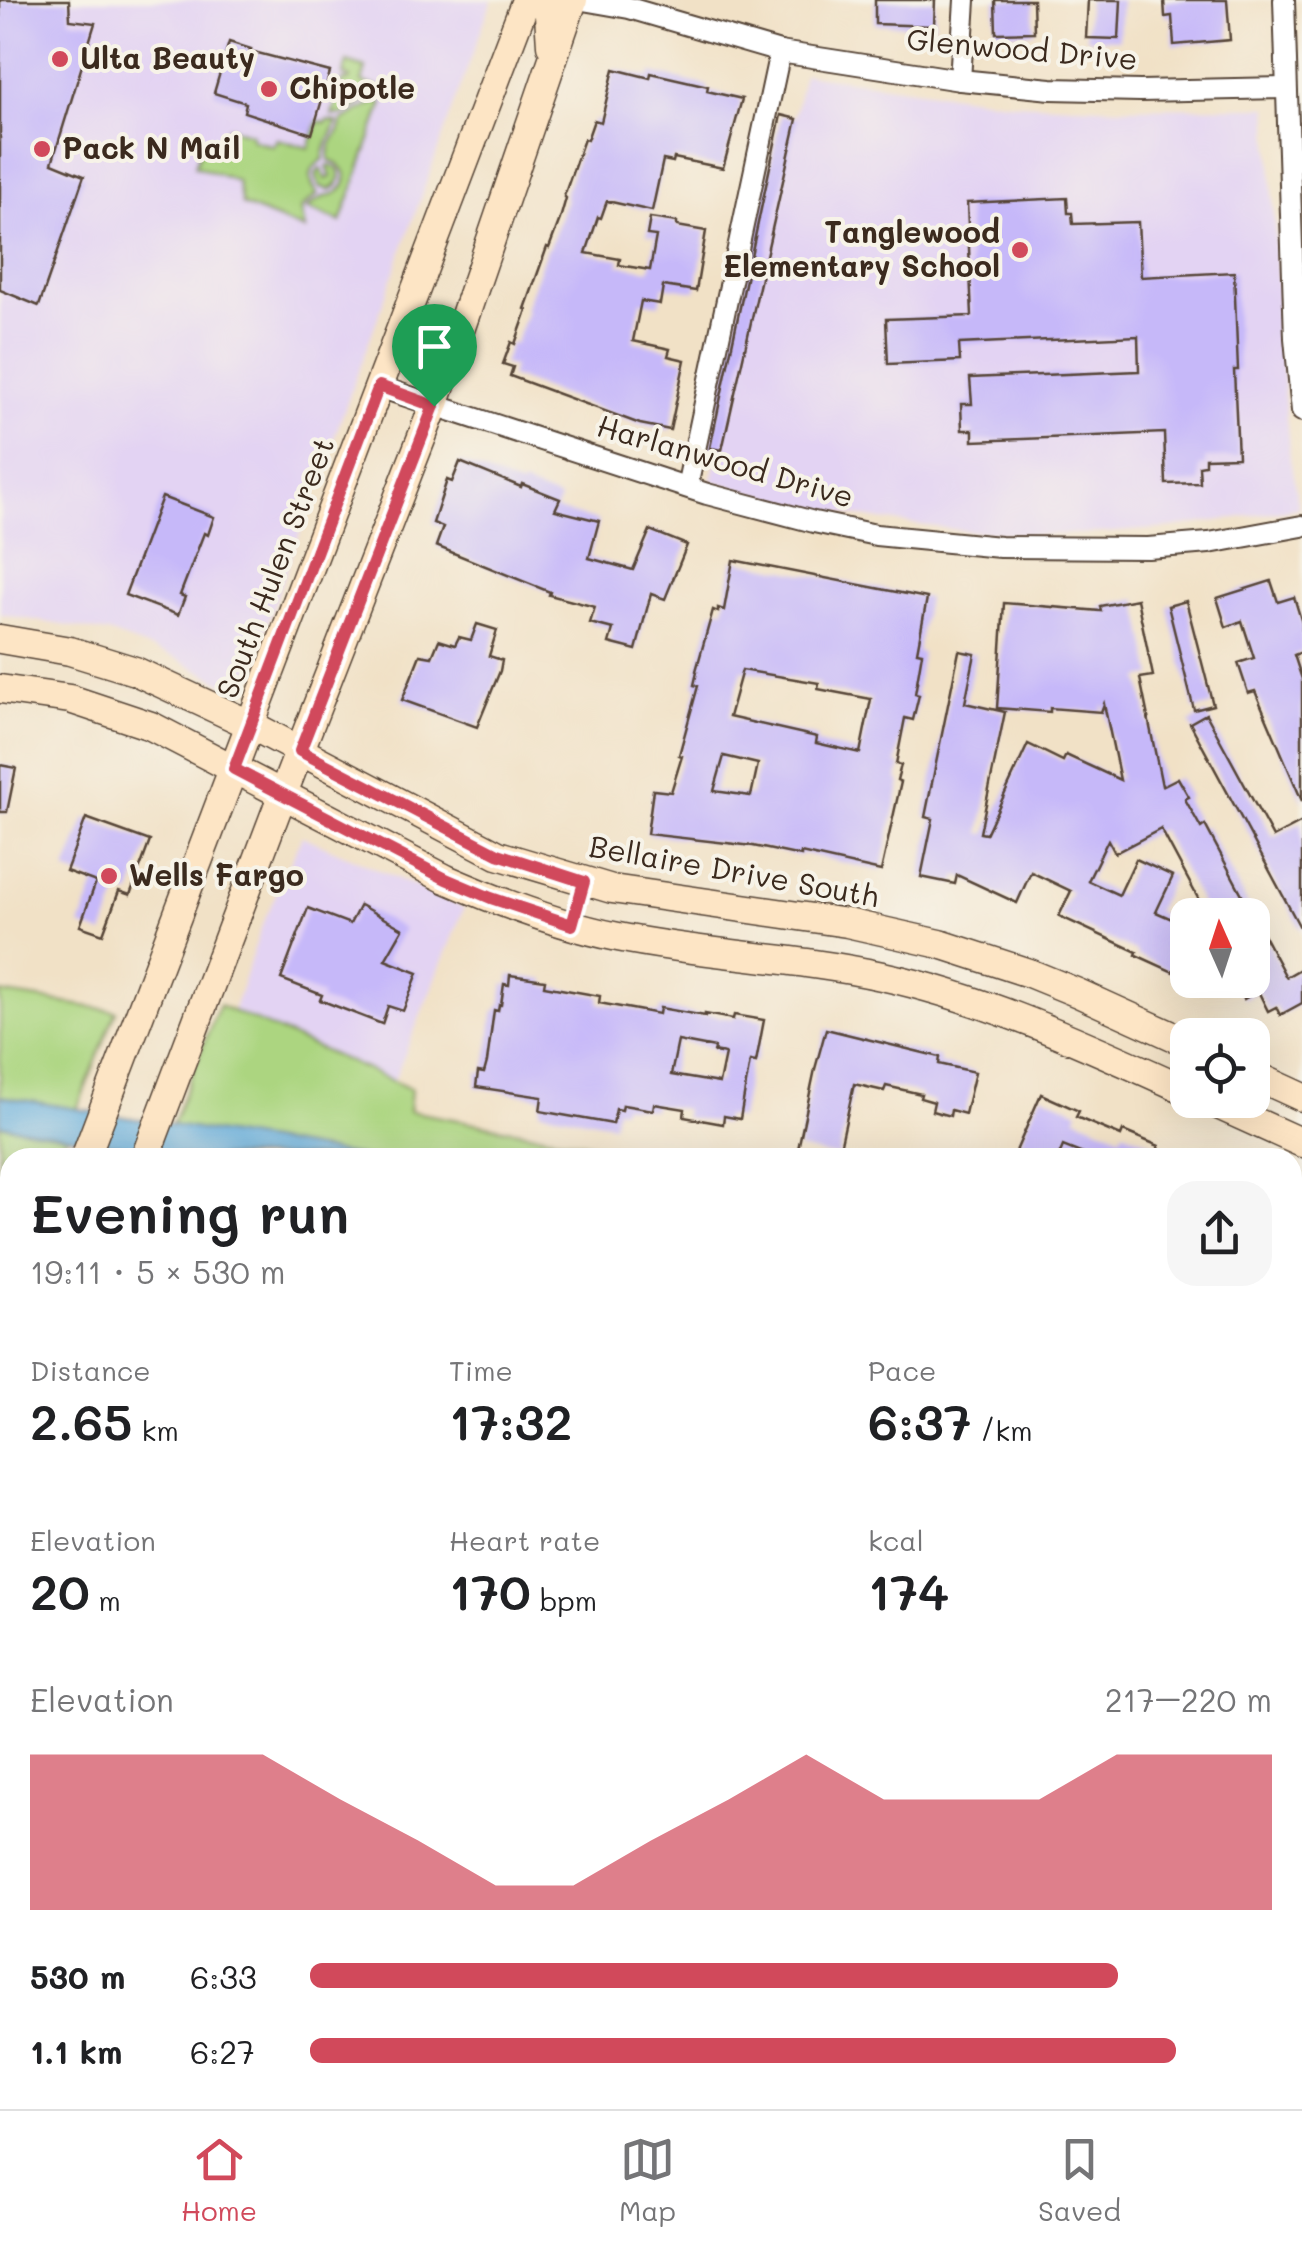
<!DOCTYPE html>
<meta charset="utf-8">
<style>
:root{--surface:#fff;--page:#f6f6f6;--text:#202124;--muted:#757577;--line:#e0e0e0;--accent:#d1495b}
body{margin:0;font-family:Mali,sans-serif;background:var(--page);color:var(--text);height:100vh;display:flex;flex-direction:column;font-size:38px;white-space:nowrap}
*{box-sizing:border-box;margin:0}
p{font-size:32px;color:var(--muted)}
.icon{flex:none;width:55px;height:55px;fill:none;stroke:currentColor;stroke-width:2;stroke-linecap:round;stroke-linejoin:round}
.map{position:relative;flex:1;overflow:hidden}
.details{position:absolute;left:0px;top:1148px;width:1302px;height:962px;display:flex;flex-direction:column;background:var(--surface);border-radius:30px 30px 0 0;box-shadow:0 10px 40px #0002}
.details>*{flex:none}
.needle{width:65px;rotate:357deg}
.tools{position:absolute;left:1170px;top:898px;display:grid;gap:20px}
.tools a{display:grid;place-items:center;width:100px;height:100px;border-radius:20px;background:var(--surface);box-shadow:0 10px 40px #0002;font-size:50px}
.pin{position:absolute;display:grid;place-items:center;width:85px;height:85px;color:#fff;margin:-102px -42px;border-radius:50% 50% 50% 0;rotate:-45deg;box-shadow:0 0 10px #0007}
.pin .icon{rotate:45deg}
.round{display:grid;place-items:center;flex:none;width:105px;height:105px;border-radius:30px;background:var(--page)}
.headline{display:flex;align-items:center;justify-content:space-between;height:170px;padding:0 30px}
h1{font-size:55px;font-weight:600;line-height:75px}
.stats{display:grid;grid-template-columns:repeat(3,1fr);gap:15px;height:170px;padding:10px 30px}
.stats div{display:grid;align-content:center}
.stats b{font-size:50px;font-weight:600}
.stats small{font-size:28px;font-weight:400}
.stats p{font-size:28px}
.chart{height:280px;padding:20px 30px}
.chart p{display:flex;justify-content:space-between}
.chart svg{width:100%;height:180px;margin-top:10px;fill:var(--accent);opacity:.7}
ul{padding:0 30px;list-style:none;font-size:32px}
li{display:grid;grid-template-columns:160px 120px 1fr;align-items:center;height:75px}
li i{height:25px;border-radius:12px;background:var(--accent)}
.menu{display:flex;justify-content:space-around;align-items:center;height:140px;border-top:2px solid var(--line);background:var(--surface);font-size:28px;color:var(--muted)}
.menu a{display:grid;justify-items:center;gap:5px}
.menu .active{color:var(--accent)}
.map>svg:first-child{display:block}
.built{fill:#e3d3f3}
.green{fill:#acd580;stroke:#74804f;stroke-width:2.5}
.water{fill:#65addc;stroke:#506c7d;stroke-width:2.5}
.building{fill:#c6b8f9;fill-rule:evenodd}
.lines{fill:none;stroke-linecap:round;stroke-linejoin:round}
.street-casing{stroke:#564537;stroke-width:24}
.secondary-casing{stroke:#564537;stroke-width:31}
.street{stroke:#fff;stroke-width:20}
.secondary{stroke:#fde5c5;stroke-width:28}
.route-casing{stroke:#fff;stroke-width:20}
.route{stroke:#d1495b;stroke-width:12}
.poi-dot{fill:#d1495b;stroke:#f7f3e8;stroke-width:4}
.labels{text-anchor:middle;stroke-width:8;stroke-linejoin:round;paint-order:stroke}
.street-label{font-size:30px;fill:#3b2a1e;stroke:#f7f3e8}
.poi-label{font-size:30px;font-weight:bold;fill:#3b2a1e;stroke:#f7f3e8;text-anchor:start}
</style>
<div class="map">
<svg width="1302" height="2109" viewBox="0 0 1302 2109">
<rect width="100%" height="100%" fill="#f7f3e8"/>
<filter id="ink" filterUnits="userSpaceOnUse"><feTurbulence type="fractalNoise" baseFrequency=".01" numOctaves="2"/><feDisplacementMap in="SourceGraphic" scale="20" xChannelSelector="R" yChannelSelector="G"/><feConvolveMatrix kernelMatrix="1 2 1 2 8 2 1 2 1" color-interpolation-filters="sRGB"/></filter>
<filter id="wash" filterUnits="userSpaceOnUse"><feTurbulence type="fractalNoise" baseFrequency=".0048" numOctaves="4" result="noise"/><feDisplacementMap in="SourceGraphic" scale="40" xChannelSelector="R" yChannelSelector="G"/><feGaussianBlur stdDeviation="2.25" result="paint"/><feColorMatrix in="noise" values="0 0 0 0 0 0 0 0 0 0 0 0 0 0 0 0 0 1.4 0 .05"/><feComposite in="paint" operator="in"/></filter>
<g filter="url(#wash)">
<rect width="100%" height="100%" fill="#f1e1c6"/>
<g class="built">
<path d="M0 0H492L245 685 235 689 174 657 108 633 0 614Z"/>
<path d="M804 74 1013 103 1118 108 1268 107 1284 393 1290 459 1299 508 1171 528 1102 533 1038 535 968 531 881 520 795 504 712 481Z"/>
<path d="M302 836 464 908 393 1083 233 1011 262 926Z"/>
</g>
<g class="green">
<path d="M347 62 366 68 362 82 387 90 386 97 375 95 342 115H332L343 80 348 81 350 78 343 75Z"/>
<path d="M378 101 383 103 341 222 307 208C312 205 316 200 322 198 327 195 333 195 338 192 354 180 344 164 329 160 328 136 341 137 342 121Z"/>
<path d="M328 120 337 122C332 137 325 141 323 160 308 168 308 181 318 194L301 208 305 230 242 205 237 181 195 166 200 151 214 149 220 145V135L229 127 252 134 251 139 273 146 277 139 309 148 318 121 326 123Z"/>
<path d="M330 165 339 169C343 179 338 187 329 190L319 186 316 174 321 168 326 179 331 177 327 166Z"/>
<path d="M0 993 116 1011 58 1157 10 1158V1215L0 1214Z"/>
<path d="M219 1005 411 1089 409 1111 661 1157 159 1158Z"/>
<path d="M1292 1326 1302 1330V1461L1293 1458Z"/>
</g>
<path class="water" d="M0 1096 364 1157H191L0 1125Z"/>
<g id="blocks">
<g class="building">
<path d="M0 0H69L70 20 95 23 52 163 84 176 39 306 0 290Z"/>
<path d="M875 0H935L934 26 875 24Z"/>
<path d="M995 0H1033L1034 32 996 33Z"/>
<path d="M1088 0H1121L1119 39 1086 38Z"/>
<path d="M1164 0H1227L1230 40 1174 45 1172 16 1165 17Z"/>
<path d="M229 42 251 49 250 51 330 72 312 134 244 112 246 103 214 93Z"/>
<path d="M614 69 650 78 651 73 708 86 707 91 742 99 723 168 674 158 673 162 663 160 652 211 607 201 601 218 598 217 586 253 620 259 619 265 650 270 656 236 647 235 650 218 677 222V226L706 231 696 291 663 286 660 304 641 301 633 341 670 349 668 356 685 360 670 430 640 424 510 376 513 367 503 364 511 342 515 344 527 310 525 309 547 247 549 248 560 219 566 198 564 196 584 139 587 140 594 120 601 122Z"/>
<path d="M781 115 797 119 722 450 710 448Z"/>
<path d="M1067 198 1068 213H1072L1073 224 1138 222 1141 277 1234 272 1238 370H1234L1238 457 1205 458V465L1199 466 1200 483 1166 484 1164 433 973 441V430H962L961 404H972L970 378 1139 371 1138 336 959 344 960 361 888 364 886 319 972 316 967 203Z"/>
<path d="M460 462 521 487 522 484 560 499 555 510 599 521 589 558 633 570 650 530 687 545 665 599 651 594 636 650 609 643 613 629 590 623 595 607 549 595 550 592 436 546 443 527 433 523 447 480 452 482Z"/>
<path d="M162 497 214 517 208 535 204 533 180 595 185 597 178 615 125 595Z"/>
<path d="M733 560 927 598 917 652 922 653 915 694 919 695 913 720 905 718 896 764 901 765 897 780 901 782 881 871 801 853V856L753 846 647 834 653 790 671 792 682 756 679 755 698 686 694 685 697 672 696 671 713 610 718 612V608L724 610ZM742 670 819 683 818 689 871 699 860 753 816 743 817 737 729 717ZM724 756 758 764 751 796 714 791Z"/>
<path d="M1271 581 1278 602 1294 597 1302 623V652L1294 655 1302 679V801L1255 691 1248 693 1238 663 1254 658 1242 621 1226 627 1217 598Z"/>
<path d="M1137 599 1153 676 1140 678 1162 786 1178 778 1189 797 1185 799 1201 828 1205 825 1286 977 1302 968V1003L1280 1015 1276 1007 1268 1011 1258 991 1244 999 1233 980H1252V915H1207L1161 829 1115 853 1108 840 1088 881 1119 895 1136 859 1173 876 1156 912 1188 926V975L1175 969 1173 972 1136 955 1137 952 1059 916 1071 891 1031 872 1017 903 957 875 955 884 921 877 933 819 925 817 959 651 975 654 965 703 1005 712 980 833 986 834 1028 744 1063 761 1066 755 1120 780 1104 704 1101 712 1050 708V712L997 708 1004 603 1101 611 1100 606Z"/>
<path d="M1186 601 1213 705 1194 710 1168 606Z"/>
<path d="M477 624 497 630 489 656 502 660 500 671 477 727 402 700 420 655 432 657 439 640 455 645 459 637 471 640Z"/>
<path d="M1206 714 1273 837 1302 822V931L1190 723Z"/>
<path d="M0 765 16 768 7 812H0Z"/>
<path d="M86 818 150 841 130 895 119 891 103 934 80 926 96 882 66 871Z"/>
<path d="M360 905 403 929 385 960 418 973 403 1011 388 1006 382 1024 320 1000 322 995 281 979 308 908 350 924Z"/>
<path d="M510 975 545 980 544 986 600 996 599 1003 659 1014 660 1008 705 1016V1014L733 1019 734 1015 764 1020 756 1062 750 1061 740 1119 724 1116 723 1124 684 1117 685 1109 654 1104 653 1110 623 1105 622 1110 616 1109 613 1124 540 1111 542 1097 476 1087 478 1072 484 1073 487 1062 494 1010 498 1011 499 1005H501L504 984 509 985ZM678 1041 715 1048 714 1052 725 1054 719 1083 671 1075Z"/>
<path d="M826 1029 940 1057 939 1064 975 1072 965 1114 951 1110 950 1116 932 1111 934 1102 920 1098 921 1094 886 1086 884 1091 854 1084 838 1157 798 1149 815 1069Z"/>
<path d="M1041 1094 1079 1111 1076 1117 1121 1136 1123 1131 1159 1146 1154 1158H1093L1063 1146 1058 1158H1013Z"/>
</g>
</g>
</g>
<g filter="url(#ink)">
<use href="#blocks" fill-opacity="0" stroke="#564537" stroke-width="2.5"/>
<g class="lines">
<g class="street-casing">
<g id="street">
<path d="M583 0 629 8 780 52 960 80 1051 89 1140 91 1285 88"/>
<path d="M1284 0 1295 338 1302 411"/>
<path d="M960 80 965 0"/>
<path d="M379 387 707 494 814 522 876 535 1000 547 1148 548 1209 543 1302 526"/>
<path d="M687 487 780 52"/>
<path d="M0 1564 10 1563"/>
<path d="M433 2100 436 2109"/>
<path d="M1182 2100 1186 2109"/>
<path d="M853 2109 855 2100"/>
</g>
</g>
<g class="secondary-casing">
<g id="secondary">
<path d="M548 0 551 45"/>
<path d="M0 639 70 651 135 671 251 725 498 855 612 889 847 923 940 944 1029 973 1078 993 1188 1043"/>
<path d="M0 689 70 699 151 726 446 879C501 903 559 925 618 937 706 955 795 957 882 976 988 999 1089 1046 1188 1091"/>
<path d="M1252 1074 1302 1097"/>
<path d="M1207 1100 1302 1143"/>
<path d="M85 1158 526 0"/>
<path d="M145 1158 282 796 434 406 573 0"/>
<path d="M0 1444 10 1386"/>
<path d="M0 1694 10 1755"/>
<path d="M39 2109 40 2100"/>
<path d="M95 2109 96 2100"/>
</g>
</g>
<use href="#street" class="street"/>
<use href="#secondary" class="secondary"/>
</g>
</g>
<g class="lines" filter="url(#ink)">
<g class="route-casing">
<path id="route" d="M379 386 434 406 300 751 498 854 584 882 572 925 491 898 446 879 234 769Z"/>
</g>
<use href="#route" class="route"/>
</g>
<g class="poi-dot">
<circle cx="60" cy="59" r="10"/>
<circle cx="269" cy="89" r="10"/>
<circle cx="42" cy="149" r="10"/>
<circle cx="1020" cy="250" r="10"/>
<circle cx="109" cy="876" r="10"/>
</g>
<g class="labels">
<g class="street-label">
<text transform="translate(1022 50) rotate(5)" y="10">Glenwood Drive</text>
<text transform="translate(725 462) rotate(16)" y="10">Harlanwood Drive</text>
<text transform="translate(276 568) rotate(-69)" y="10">South Hulen Street</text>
<text transform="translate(734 872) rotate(10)" y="10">Bellaire Drive South</text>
</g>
<g class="poi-label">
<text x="80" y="69">Ulta Beauty</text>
<text x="289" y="99">Chipotle</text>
<text x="62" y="159">Pack N Mail</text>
<text x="1000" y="243" text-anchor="end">Tanglewood<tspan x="1000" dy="34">Elementary School</tspan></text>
<text x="129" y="886">Wells Fargo</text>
</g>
</g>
</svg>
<div class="tools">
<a><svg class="needle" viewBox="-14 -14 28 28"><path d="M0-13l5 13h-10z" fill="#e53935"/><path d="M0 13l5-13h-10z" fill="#757577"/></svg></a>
<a><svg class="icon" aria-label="locate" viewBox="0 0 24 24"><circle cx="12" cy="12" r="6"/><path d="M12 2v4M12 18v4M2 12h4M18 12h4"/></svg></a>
</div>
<div class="pin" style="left:434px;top:406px;background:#1e9e55"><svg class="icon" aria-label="arrive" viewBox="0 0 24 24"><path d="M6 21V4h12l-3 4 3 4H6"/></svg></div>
<section class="details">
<div class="headline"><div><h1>Evening run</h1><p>19:11 · 5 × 530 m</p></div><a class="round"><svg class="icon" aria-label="share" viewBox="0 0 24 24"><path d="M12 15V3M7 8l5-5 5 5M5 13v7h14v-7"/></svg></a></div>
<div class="stats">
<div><p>Distance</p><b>2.65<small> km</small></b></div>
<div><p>Time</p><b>17:32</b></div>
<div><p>Pace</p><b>6:37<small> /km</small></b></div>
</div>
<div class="stats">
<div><p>Elevation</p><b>20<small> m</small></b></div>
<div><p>Heart rate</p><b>170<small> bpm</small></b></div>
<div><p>kcal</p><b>174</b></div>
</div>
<div class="chart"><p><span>Elevation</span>217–220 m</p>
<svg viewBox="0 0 160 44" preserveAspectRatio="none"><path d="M0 44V6L10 6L20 6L30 6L40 17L50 27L60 38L70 38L80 27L90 17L100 6L110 17L120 17L130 17L140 6L150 6L160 6V44z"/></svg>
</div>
<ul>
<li><b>530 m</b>6:33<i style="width:84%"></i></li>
<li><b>1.1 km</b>6:27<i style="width:90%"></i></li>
</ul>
</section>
</div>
<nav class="menu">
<a class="active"><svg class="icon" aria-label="home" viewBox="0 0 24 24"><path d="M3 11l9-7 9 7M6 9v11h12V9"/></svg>Home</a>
<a><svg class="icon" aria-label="map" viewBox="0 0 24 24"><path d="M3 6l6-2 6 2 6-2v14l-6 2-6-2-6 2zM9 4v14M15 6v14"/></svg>Map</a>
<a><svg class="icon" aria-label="saved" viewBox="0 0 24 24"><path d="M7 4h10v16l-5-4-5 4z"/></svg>Saved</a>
</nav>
